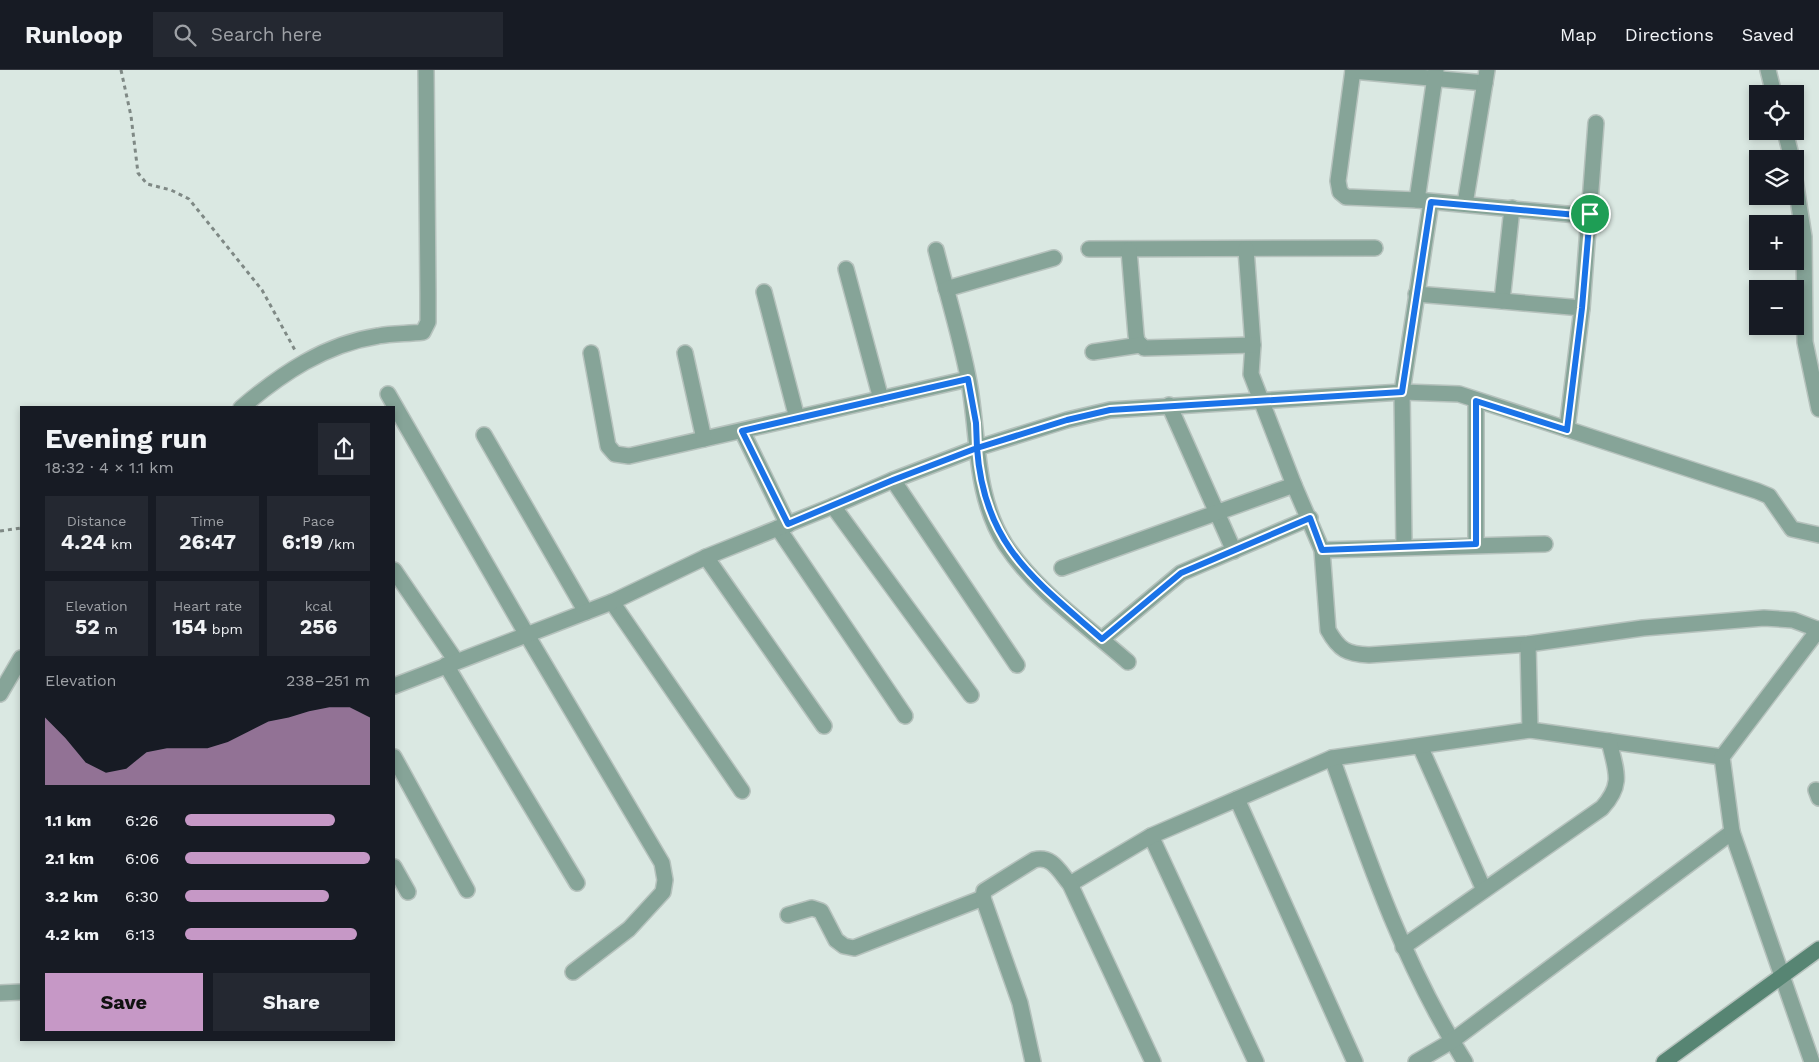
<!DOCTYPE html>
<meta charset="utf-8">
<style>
:root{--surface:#171b24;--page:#242831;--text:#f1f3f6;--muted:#9ea1a6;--line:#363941;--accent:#c698c6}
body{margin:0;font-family:"Work Sans",sans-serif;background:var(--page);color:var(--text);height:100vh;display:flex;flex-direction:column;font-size:19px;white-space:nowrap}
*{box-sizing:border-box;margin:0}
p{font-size:16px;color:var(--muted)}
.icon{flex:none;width:28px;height:28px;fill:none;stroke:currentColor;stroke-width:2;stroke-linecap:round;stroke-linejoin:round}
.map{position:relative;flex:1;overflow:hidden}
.details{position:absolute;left:20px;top:336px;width:375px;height:635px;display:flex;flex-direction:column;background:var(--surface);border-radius:0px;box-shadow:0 2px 8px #0003}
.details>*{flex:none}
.controls{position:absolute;left:1749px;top:15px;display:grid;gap:10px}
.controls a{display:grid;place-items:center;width:55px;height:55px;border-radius:0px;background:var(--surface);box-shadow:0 2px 8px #0003;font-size:25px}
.pin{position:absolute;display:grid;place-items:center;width:42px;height:42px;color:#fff;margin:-21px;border:2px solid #fff;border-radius:50%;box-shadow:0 1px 5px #0007}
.round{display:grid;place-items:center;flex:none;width:52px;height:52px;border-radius:0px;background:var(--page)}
.summary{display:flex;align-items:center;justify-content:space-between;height:85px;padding:0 25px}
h1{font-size:28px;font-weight:700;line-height:38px}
.stats{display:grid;grid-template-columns:repeat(3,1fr);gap:8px;height:85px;padding:5px 25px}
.stats div{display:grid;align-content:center;border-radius:0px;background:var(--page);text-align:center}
.stats b{font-size:21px;font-weight:700}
.stats small{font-size:14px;font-weight:400}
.stats p{font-size:14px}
.chart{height:140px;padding:10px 25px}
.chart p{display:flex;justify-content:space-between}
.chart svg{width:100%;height:90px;margin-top:5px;fill:var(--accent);opacity:.7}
.primary-button{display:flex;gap:10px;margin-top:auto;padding:10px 25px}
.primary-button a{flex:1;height:58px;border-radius:0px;background:var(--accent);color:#111;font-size:20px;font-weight:700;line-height:58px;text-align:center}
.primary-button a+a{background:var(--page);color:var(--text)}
ul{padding:0 25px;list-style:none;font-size:16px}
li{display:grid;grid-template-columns:80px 60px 1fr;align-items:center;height:38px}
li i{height:12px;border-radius:6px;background:var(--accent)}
header{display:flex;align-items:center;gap:30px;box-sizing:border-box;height:70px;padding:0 25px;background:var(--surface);border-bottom:1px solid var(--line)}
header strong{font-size:24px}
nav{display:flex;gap:28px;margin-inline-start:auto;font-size:18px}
.search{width:350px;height:45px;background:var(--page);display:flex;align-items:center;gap:12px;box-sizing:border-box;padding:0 18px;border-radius:0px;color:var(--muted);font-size:19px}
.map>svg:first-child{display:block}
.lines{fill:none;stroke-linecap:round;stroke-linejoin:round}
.minor-casing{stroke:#b6c2bd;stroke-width:18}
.secondary-casing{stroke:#b6c2bd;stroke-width:18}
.path{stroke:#7f8985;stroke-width:3;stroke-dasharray:4 4;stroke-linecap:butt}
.minor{stroke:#86a498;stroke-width:15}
.secondary{stroke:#578573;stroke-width:15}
.route-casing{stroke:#fff;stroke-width:10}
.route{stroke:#1a73e8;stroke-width:6}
</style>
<header>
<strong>Runloop</strong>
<div class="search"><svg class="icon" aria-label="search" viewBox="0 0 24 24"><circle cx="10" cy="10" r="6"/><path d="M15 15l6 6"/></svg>Search here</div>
<nav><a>Map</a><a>Directions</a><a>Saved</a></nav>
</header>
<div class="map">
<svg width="1819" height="992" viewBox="0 0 1819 992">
<rect width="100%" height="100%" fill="#dae8e2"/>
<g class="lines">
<g class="minor-casing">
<g id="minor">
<path d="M1353 0 1338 111 1340 122 1346 127 1417 130 1588 146 1590 144"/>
<path d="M1768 0 1774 24"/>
<path d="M1353 1 1485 13"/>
<path d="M1785 61 1792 89"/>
<path d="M1795 110 1804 167 1805 272 1819 339"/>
<path d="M1417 130 1436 0"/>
<path d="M1465 134 1487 0"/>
<path d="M1089 179 1375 178"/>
<path d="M1246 179 1253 275 1251 304 1294 415 1322 480 1328 560C1339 580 1347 584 1369 585L1528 574 1643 558 1764 548 1793 550 1817 559"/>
<path d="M936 180C947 224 961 268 969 312 979 367 974 425 1005 474 1036 521 1086 555 1128 592"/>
<path d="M1129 180 1136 265 1137 271 1144 278 1253 275"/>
<path d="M846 199 881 329"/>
<path d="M946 219 1054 188"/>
<path d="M764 222 797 348"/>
<path d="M1416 224 1502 231 1512 138"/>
<path d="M1502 231 1582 238 1567 359"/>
<path d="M1582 238 1596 53"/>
<path d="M1093 282 1140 275"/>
<path d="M591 283 608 376 615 384 629 386 968 309"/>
<path d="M685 283 704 369"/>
<path d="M388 324 527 565 662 793 665 810 663 822 629 859 573 902"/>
<path d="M1169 335 1234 481"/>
<path d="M241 338C281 304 325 274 378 266 393 263 408 264 423 262L428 252V224L426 0"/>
<path d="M742 361 788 455"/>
<path d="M484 365 586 542"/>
<path d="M893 410 1017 595"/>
<path d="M833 436 971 625"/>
<path d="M778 458 905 646"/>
<path d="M1476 474V331"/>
<path d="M1404 476 1402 322 1431 132"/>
<path d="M1322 480 1545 474"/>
<path d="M706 487 824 656"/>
<path d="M1062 498 1294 415"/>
<path d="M394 500 456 591"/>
<path d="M612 532 742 721"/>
<path d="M1102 569 1181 503 1310 448"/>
<path d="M1528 574 1530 660"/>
<path d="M446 595 577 813"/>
<path d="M394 616 612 532 706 487 833 436 893 410 977 378 1067 350 1110 340 1402 322 1459 324 1757 421 1769 426 1792 459 1819 465"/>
<path d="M0 624 21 588"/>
<path d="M1420 676 1484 820"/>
<path d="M394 687 467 820"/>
<path d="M1332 688C1369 793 1405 897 1465 992"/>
<path d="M1816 720 1819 728"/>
<path d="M1237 729 1355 992"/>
<path d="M1151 766 1256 992"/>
<path d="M394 797 408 822"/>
<path d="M1070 814 1151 766 1332 688 1530 660 1722 687"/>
<path d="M788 845 812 838 821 841 836 870 844 876 854 878 983 828"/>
<path d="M1403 877 1602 738C1624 714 1616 701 1609 671"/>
<path d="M0 923 21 922"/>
<path d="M1033 992 1020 933 983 828 984 821 1034 790C1052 785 1059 801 1070 814L1153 992"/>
<path d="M1416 992 1452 971 1732 762"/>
<path d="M1812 992 1732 762 1722 687 1819 559"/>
</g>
</g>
<g class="secondary-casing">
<path id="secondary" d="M1664 992 1819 879"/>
</g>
<g class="path">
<path d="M121 0 131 46 138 103 147 114 171 120 189 129 262 220 296 282"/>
<path d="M0 461 21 458"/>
</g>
<use href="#minor" class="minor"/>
<use href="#secondary" class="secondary"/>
</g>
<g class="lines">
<g class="route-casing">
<path id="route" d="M1590 144 1588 146 1431 132 1402 322 1110 340 1067 350 977 378 976 353 968 309 742 361 788 454 893 410 977 378C984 476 1035 510 1102 569L1181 503 1310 448 1322 480 1476 474V331L1567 360 1582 238 1590 144"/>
</g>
<use href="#route" class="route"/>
</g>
</svg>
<div class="controls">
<a><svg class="icon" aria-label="locate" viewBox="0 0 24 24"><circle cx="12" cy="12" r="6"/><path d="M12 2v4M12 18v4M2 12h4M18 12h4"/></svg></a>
<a><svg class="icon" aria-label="layers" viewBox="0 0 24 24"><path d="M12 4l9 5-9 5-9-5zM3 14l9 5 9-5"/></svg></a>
<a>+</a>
<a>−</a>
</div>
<div class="pin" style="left:1590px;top:144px;background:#1e9e55"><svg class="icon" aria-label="arrive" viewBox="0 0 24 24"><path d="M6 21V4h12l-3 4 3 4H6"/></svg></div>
<section class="details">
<div class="summary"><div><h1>Evening run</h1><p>18:32 · 4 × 1.1 km</p></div><a class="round"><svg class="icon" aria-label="share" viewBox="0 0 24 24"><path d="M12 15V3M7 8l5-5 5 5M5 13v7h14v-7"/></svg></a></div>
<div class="stats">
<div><p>Distance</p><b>4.24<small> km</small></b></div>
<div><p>Time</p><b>26:47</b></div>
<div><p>Pace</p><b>6:19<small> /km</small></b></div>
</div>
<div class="stats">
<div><p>Elevation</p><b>52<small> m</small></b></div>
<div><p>Heart rate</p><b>154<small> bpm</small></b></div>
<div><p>kcal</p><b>256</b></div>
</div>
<div class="chart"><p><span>Elevation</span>238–251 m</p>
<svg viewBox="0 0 160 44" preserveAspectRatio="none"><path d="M0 44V11L10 21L20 33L30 38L40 36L50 28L60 26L70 26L80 26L90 23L100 18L110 13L120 11L130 8L140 6L150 6L160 11V44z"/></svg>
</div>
<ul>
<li><b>1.1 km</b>6:26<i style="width:81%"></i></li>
<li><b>2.1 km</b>6:06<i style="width:100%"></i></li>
<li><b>3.2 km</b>6:30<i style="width:78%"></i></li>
<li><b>4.2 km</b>6:13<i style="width:93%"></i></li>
</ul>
<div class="primary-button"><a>Save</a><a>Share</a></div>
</section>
</div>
